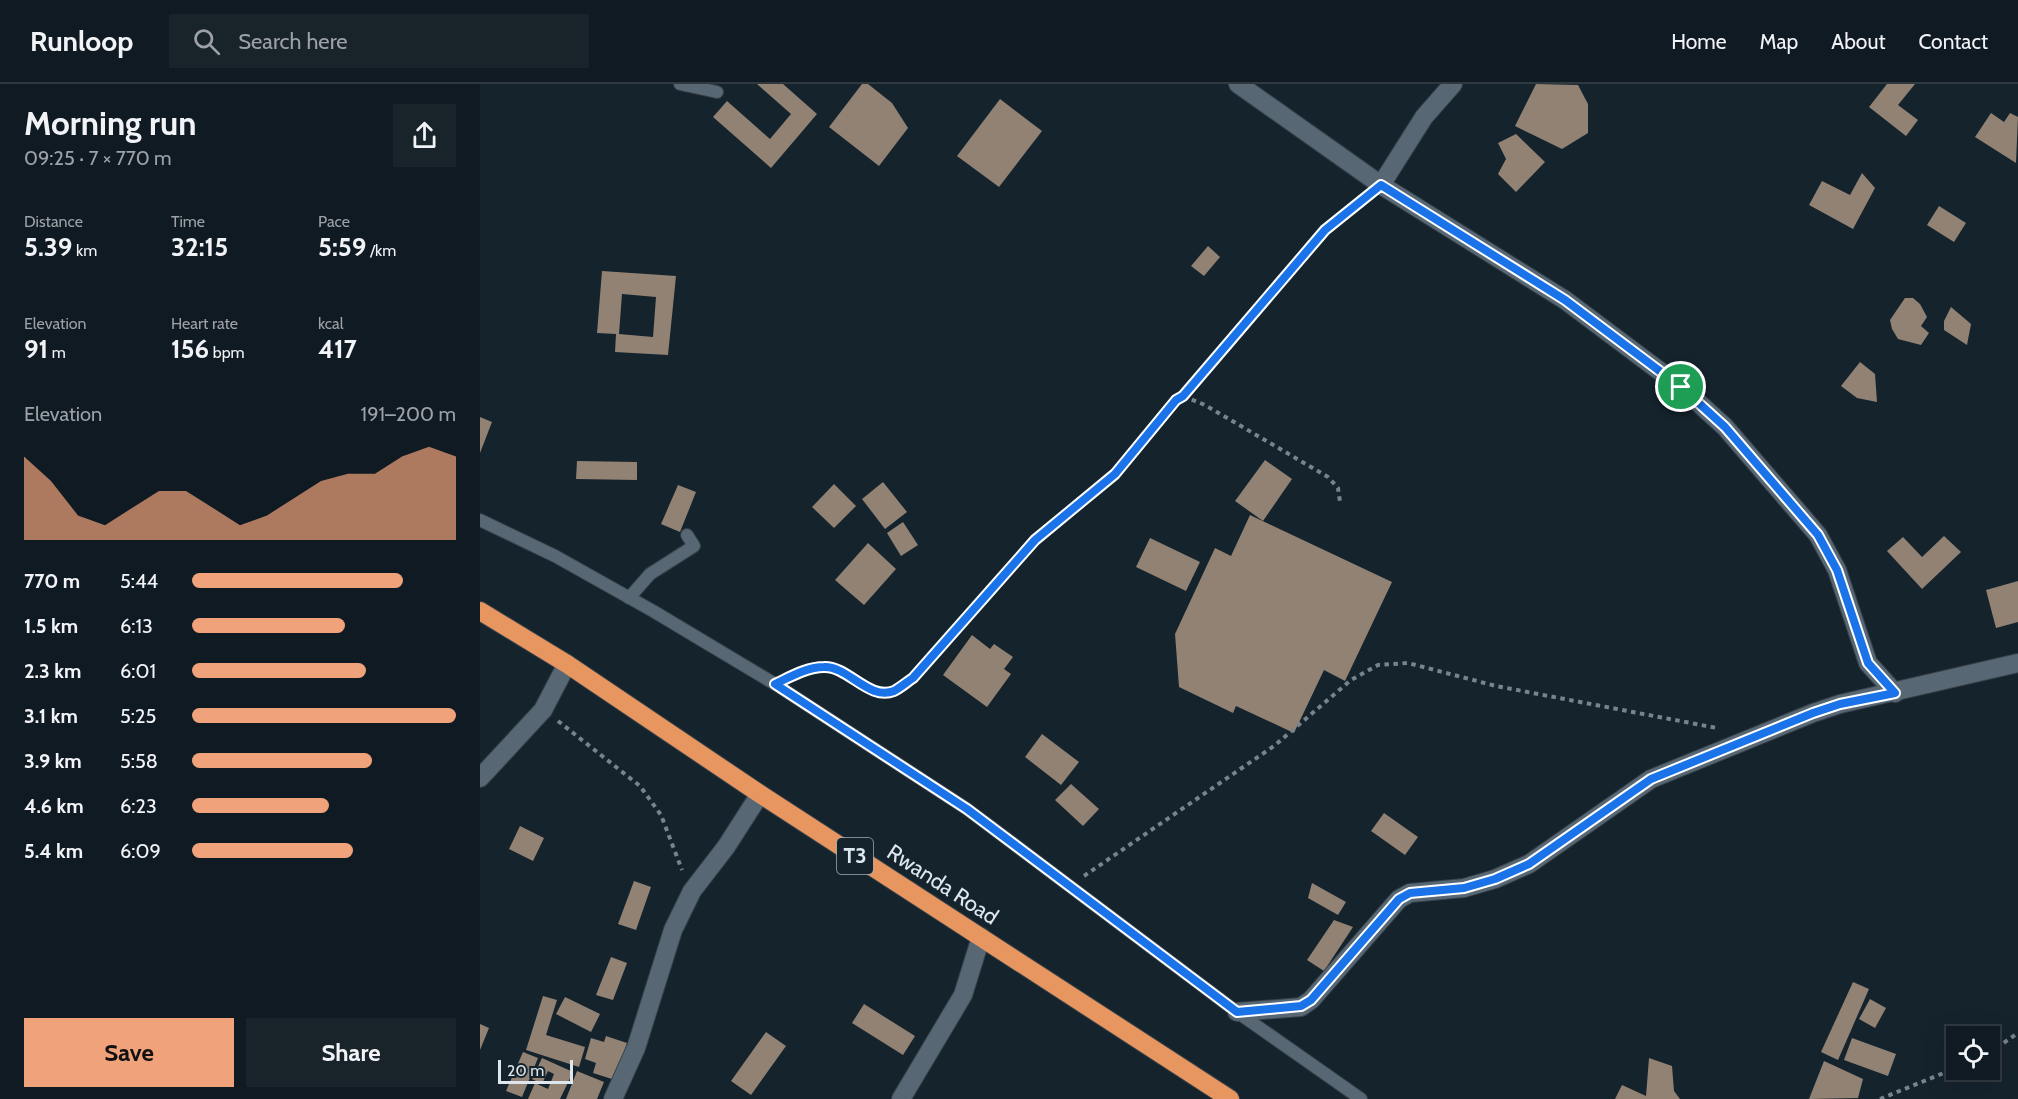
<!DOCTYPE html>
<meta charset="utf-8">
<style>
:root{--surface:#101a22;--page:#19232a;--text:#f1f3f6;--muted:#9ca1a5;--line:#303840;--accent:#f0a27a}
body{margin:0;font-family:Cabin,sans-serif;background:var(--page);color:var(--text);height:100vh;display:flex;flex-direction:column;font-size:22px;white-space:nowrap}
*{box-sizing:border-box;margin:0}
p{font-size:20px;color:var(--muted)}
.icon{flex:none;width:33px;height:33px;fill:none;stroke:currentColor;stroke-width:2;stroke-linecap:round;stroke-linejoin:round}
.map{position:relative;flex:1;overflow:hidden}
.drawer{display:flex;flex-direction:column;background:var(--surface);width:480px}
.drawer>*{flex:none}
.controls{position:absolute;left:1466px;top:942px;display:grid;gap:12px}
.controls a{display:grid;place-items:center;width:54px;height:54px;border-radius:0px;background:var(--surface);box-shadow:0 6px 24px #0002,0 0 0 2px var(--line);font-size:30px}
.scale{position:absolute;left:18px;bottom:15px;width:75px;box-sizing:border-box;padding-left:6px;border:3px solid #dee7ee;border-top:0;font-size:16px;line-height:21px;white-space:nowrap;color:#dee7ee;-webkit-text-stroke:4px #15232d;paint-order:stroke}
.pin{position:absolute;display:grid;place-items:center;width:51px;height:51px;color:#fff;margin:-26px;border:3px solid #fff;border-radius:50%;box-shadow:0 2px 6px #0007}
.round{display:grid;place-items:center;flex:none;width:63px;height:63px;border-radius:0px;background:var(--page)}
.head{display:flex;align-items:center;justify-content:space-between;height:102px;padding:0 24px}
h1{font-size:33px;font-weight:700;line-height:45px}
.metrics{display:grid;grid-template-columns:repeat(3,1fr);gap:9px;height:102px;padding:6px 24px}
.metrics div{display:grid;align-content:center}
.metrics b{font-size:26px;font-weight:700}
.metrics small{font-size:16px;font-weight:400}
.metrics p{font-size:16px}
.chart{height:168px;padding:12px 24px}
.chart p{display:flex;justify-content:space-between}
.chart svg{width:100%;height:108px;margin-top:6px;fill:var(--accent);opacity:.7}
.cta{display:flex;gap:12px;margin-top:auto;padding:12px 24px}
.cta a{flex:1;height:69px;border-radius:0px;background:var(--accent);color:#111;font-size:24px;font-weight:700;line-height:69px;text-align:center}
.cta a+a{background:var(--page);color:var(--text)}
ul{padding:0 24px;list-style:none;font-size:20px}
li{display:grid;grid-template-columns:96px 72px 1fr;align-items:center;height:45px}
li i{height:15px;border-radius:8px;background:var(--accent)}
header{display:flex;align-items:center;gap:36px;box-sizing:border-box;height:84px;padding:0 30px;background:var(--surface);border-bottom:2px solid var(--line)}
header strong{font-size:28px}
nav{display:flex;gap:33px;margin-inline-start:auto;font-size:21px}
.search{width:420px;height:54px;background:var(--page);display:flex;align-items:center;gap:15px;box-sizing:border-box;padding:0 21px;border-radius:0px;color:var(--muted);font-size:22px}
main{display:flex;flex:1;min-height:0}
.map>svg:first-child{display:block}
.building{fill:#918274;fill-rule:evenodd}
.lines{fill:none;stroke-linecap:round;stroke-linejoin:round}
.lane-casing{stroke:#374149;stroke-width:14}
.street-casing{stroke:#374149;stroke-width:20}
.highway-casing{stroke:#374149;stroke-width:20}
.path{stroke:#78848c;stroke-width:4;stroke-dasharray:4.5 4.5;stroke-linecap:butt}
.lane{stroke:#576774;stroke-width:12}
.street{stroke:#576774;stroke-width:18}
.highway{stroke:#e89660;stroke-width:18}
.route-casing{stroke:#fff;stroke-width:12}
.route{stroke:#1a73e8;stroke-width:8}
.labels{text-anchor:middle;stroke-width:6;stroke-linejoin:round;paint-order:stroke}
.shield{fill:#15232d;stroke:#a2acb4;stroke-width:1.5}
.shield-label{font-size:21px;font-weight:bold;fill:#dee7ee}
.street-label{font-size:22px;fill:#dee7ee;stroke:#15232d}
</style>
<header>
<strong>Runloop</strong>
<div class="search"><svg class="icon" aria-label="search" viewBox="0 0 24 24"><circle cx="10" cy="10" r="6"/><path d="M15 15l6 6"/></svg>Search here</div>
<nav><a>Home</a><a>Map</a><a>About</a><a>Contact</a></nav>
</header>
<main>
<section class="drawer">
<div class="head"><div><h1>Morning run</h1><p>09:25 · 7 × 770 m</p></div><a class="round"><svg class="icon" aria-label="share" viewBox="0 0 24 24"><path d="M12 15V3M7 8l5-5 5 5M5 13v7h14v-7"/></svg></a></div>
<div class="metrics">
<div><p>Distance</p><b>5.39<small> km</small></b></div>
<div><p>Time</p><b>32:15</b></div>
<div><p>Pace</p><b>5:59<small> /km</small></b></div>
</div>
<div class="metrics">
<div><p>Elevation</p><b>91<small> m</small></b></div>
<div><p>Heart rate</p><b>156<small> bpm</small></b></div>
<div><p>kcal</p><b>417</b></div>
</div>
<div class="chart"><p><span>Elevation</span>191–200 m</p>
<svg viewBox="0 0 160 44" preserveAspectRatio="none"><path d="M0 44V10L10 20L20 34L30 38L40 31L50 24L60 24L70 31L80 38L90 34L100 27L110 20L120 17L130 17L140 10L150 6L160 10V44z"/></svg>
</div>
<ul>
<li><b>770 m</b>5:44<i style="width:80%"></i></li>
<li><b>1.5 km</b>6:13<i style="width:58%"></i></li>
<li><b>2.3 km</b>6:01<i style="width:66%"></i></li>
<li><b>3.1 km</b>5:25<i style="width:100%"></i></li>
<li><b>3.9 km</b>5:58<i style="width:68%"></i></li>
<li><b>4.6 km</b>6:23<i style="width:52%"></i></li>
<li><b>5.4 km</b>6:09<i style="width:61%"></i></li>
</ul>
<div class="cta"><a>Save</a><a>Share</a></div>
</section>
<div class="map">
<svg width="1538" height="1015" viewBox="0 0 1538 1015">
<rect width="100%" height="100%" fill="#15232d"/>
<g class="building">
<path d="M277 0H303L337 30 291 84 233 33 247 17 290 55 311 30Z"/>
<path d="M382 0H388L412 19 428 44 399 82 349 43Z"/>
<path d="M1056 0 1098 1 1108 20V49L1082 65 1035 42Z"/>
<path d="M1407 0H1435L1418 21 1438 36 1426 52 1389 23Z"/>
<path d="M520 15 562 47 519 103 477 72Z"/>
<path d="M1511 29 1524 38 1530 29 1538 33 1536 79 1495 53Z"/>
<path d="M1036 50 1065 78 1036 108 1018 90 1026 75 1018 59Z"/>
<path d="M1382 89 1395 104 1373 145 1329 121 1342 97 1370 111Z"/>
<path d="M1459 122 1486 139 1474 158 1447 141Z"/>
<path d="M728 162 740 173 724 192 711 182Z"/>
<path d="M122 187 196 192 188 271 135 268 136 250 117 249ZM142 210 176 213 173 253 139 250Z"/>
<path d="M1425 214H1433L1440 220 1447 233 1441 242 1449 249 1441 261 1418 255 1412 245 1410 236Z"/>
<path d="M1471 223 1491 240 1487 261 1464 246V237Z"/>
<path d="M1380 278 1395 290 1397 318 1377 314 1361 302Z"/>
<path d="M0 333 12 338 0 369Z"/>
<path d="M785 376 812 395 783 437 755 417Z"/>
<path d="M97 377 157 378V396L96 395Z"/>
<path d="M403 398 427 428 405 445 382 415Z"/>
<path d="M354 400 376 422 354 444 332 423Z"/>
<path d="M198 401 216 408 200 448 181 440Z"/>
<path d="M770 431 912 498 865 597 844 586 814 649 756 622 753 629 699 603 695 550 735 464 751 472Z"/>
<path d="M423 438 438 461 421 472 407 449Z"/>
<path d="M1464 452 1481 468 1442 505 1407 467 1423 453 1442 473Z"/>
<path d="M670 454 720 478 706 507 656 483Z"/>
<path d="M388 459 416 485 384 521 355 496Z"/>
<path d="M1538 497V538L1516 544 1506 506Z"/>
<path d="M492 551 510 565 514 560 533 573 524 585 531 590 507 623 463 591Z"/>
<path d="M562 650 599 678 581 701 545 673Z"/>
<path d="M591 700 619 725 603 742 575 716Z"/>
<path d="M904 729 938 753 925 771 891 747Z"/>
<path d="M40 742 64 754 53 777 29 765Z"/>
<path d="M154 797 171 803 156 846 138 840Z"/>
<path d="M832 799 866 818 858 831 828 814Z"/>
<path d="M854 836 873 843 844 887 827 876Z"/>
<path d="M131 873 147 879 133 916 116 911Z"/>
<path d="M1373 898 1389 905 1358 976 1341 968Z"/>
<path d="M63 912 77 916 66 951 105 963 99 983 46 966Z"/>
<path d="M85 913 120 930 111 948 76 930Z"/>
<path d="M1390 915 1406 924 1395 944 1379 935Z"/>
<path d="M384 920 435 952 423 971 372 939Z"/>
<path d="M0 940 9 944 0 966Z"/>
<path d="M286 948 306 962 271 1011 251 997Z"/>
<path d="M126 952 147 959 135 996 113 989 116 979 105 975 111 954 124 958Z"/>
<path d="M1372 954 1416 970 1408 992 1364 976Z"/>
<path d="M43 968 58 974 42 1013 26 1007Z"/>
<path d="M62 974 93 988 80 1015H48L55 999 68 1005 74 990 68 987 62 1000 52 995Z"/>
<path d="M1169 974 1192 982 1194 1007 1200 1015H1135L1142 1001 1166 1012Z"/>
<path d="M1344 977 1383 995 1378 1014 1329 1015Z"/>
<path d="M97 987 124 998 117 1015H86Z"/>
</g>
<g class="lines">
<g class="lane-casing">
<g id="lane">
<path d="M200 0 237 8"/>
<path d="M0 436 75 472 173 527 295 600 487 725 757 928 881 1015"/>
<path d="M149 514 170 490 214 462 207 451"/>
</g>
</g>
<g class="street-casing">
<g id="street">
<path d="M758 0 901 101 1085 216 1201 303 1245 343 1338 451 1357 486 1388 579 1415 609"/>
<path d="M901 101 944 33 973 0"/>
<path d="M0 694 63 626 87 580"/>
<path d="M757 928 821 923 831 916 919 815 930 809 984 804 1015 795 1049 780 1171 695 1333 629 1360 620 1538 579"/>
<path d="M133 1015 156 964 193 846 212 807 246 763 280 710"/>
<path d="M421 1015 483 911 501 853"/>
</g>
</g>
<g class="highway-casing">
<path id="highway" d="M0 527 87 580 280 710 750 1015"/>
</g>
<g class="path">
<path d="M703 312 845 146 886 116"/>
<path d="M315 591C325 587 336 582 347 583 369 585 390 616 413 607 420 604 427 598 433 594L554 456 635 390 696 316 703 312 725 321 848 393 858 404 860 418"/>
<path d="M78 637 160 702 181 731 202 786"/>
<path d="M604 792 794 662 871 596 898 581 928 579 1016 602 1237 644"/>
<path d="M1509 969 1538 949"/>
<path d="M1400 1015 1476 984"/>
</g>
<use href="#lane" class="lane"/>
<use href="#street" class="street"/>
<use href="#highway" class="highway"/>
</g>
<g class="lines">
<g class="route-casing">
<path id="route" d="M901 101 1085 216 1201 303 1245 343 1338 451 1357 486 1388 579 1415 609 1360 620 1333 629 1171 695 1049 780 1015 795 984 804 930 809 919 815 831 916 821 922 757 928 487 725 295 600C310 593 327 583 344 583 368 582 389 617 414 607 420 604 427 598 433 594L555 456 635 390 696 316 703 312 845 146Z"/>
</g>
<use href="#route" class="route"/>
</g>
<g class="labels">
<rect class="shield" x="357" y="754" width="36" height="36" rx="4.5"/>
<g class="shield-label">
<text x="375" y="779">T3</text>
</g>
<g class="street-label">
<text transform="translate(463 800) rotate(33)" y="8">Rwanda Road</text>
</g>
</g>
</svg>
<div class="controls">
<a><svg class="icon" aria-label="locate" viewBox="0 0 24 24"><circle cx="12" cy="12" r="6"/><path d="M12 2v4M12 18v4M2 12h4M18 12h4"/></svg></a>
</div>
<div class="scale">20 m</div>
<div class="pin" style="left:1201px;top:303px;background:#1e9e55"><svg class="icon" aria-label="arrive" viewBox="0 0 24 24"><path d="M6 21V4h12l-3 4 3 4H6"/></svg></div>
</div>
</main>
